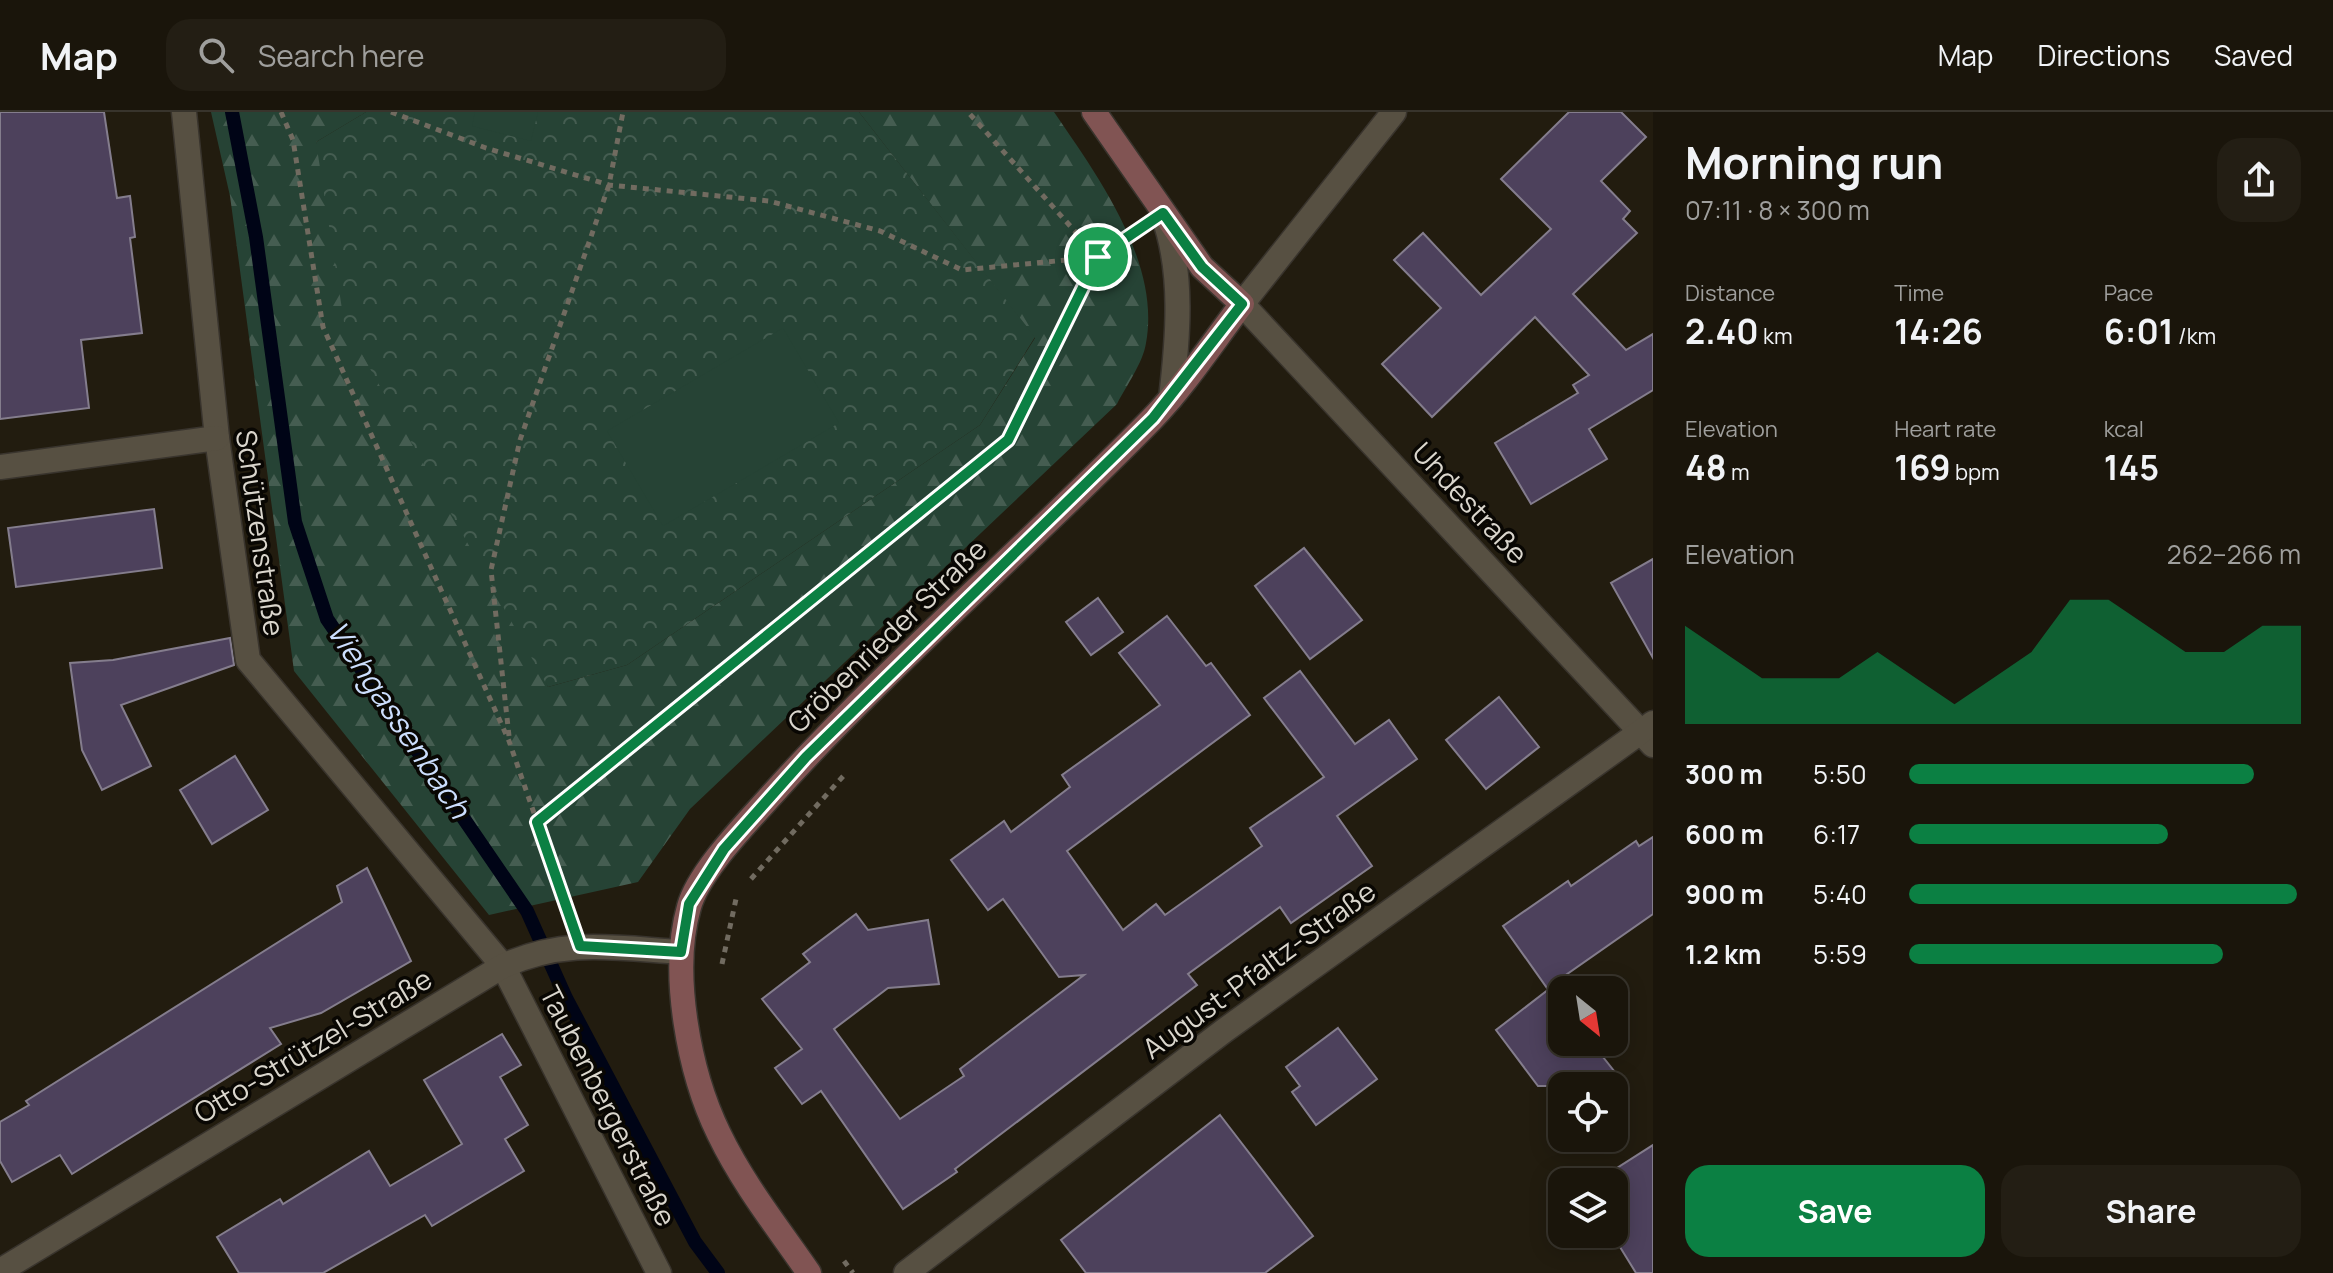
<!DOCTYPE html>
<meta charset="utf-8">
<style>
:root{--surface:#1a150b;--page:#231e14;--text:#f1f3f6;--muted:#9f9f9d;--line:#38342c;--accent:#0b8043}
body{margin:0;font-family:Manrope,sans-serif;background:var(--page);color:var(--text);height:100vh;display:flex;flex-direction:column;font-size:30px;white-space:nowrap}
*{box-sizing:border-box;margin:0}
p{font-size:26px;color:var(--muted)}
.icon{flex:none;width:44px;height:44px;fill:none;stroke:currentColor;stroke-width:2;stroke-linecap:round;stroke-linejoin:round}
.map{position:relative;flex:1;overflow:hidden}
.sheet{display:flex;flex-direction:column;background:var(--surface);width:680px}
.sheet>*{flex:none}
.needle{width:52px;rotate:150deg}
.buttons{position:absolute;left:1548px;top:864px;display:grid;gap:16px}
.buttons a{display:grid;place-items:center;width:80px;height:80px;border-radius:16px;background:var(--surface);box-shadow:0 4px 20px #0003,0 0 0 2px var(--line);font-size:40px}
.pin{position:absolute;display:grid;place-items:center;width:68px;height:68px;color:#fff;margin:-34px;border:4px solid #fff;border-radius:50%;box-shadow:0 2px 8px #0007}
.round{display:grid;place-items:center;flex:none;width:84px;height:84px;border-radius:24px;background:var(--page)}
.summary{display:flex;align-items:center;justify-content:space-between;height:136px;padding:0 32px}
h1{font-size:44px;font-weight:700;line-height:60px}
.stats{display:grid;grid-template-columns:repeat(3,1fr);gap:12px;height:136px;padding:8px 32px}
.stats div{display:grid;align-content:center}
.stats b{font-size:34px;font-weight:700}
.stats small{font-size:22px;font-weight:400}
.stats p{font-size:22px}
.chart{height:224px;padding:16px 32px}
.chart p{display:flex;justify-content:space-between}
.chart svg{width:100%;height:144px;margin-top:8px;fill:var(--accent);opacity:.7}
.primary-button{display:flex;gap:16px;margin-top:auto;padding:16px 32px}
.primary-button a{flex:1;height:92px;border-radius:24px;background:var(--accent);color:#fff;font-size:32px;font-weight:700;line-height:92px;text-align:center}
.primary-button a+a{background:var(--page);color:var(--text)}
ul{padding:0 32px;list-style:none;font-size:26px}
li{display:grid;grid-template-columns:128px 96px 1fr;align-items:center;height:60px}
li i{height:20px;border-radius:10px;background:var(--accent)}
header{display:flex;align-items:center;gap:48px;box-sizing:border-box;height:112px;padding:0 40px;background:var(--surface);border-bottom:2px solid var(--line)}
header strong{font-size:38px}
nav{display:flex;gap:44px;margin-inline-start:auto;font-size:28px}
.search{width:560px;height:72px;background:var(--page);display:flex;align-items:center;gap:20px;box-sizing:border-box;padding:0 28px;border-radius:24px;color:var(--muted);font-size:30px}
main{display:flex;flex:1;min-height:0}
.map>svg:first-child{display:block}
.forest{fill:url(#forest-firs)}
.park{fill:url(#park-crowns)}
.garden{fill:#264335}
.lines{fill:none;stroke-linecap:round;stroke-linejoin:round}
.stream{stroke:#000416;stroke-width:14}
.building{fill:#4d415c;stroke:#847d8d;stroke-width:2}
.street-casing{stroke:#39342d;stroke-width:27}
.secondary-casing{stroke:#39342d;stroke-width:27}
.path{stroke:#716b60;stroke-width:5;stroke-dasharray:6 6;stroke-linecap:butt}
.street{stroke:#575042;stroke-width:24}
.secondary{stroke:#815453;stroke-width:24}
.route-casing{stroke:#fff;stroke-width:16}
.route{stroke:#0b8043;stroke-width:10}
.labels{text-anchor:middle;stroke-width:7;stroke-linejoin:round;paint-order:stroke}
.street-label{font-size:28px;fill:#dad6cd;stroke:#090703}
.water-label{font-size:30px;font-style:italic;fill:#ccdefd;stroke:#090703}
</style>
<header>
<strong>Map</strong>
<div class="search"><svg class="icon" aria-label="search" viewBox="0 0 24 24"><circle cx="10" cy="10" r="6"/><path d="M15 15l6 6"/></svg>Search here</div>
<nav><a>Map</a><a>Directions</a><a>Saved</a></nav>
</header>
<main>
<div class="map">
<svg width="1653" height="1161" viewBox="0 0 1653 1161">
<defs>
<pattern id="forest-firs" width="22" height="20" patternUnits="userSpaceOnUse" patternTransform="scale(2)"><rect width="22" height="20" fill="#264335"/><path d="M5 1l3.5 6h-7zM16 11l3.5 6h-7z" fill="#455d51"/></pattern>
<pattern id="park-crowns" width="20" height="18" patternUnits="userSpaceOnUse" patternTransform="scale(2)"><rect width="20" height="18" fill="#264335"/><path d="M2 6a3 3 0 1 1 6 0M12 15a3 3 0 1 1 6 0" fill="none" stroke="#455d51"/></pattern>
</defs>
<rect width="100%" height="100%" fill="#221c0f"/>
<path class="forest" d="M211 0H366L316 30 548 575 627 553 980 313 1035 226 859 0H1054C1097 63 1161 150 1146 231 1143 251 1126 274 1117 292L690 697 638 770 489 803 294 559 230 84Z"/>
<path class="park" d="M366 0H859L1035 225 980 313 627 553 548 575 344 210 316 30Z"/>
<g class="garden">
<path d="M475 0H538L531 29 472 14Z"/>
<path d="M783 216 839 311 663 414 607 319Z"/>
</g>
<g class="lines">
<path class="stream" d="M232 0 256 125 295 410 327 507 527 799 566 886 695 1130 718 1161"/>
</g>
<g class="building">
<path d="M0 0H104L117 86 130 84 135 125 130 126 142 221 81 228 89 296 0 307Z"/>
<path d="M1569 0H1621L1646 25 1601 69 1630 99 1623 107 1637 121 1573 182 1626 238 1653 222V278L1589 317 1607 347 1531 392 1495 331 1578 281 1573 273 1589 263 1535 205 1432 305 1382 252 1441 196 1394 148 1423 121 1481 183 1551 117 1501 67Z"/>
<path d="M154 397 162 456 16 475 8 416Z"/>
<path d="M1304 436 1362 508 1310 547 1255 474Z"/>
<path d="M1653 447V546L1611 471Z"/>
<path d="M1098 486 1123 520 1091 543 1066 510Z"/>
<path d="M1167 504 1206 554 1211 551 1250 603 1067 739 1123 818 1156 792 1165 803 1262 734 1250 716 1324 665 1264 586 1300 559 1355 632 1389 608 1417 647 1337 704 1372 754 1291 811 1280 795 1188 862 1197 873 955 1057 957 1060 903 1097 821 979 802 992 775 956 802 937 762 887 810 850 803 842 856 802 868 818 928 808 939 872 888 876 834 917 900 1007 964 964 960 957 1084 863 1059 865 1003 787 988 798 951 748 1004 709 1011 720 1070 675 1062 663 1160 593 1119 541Z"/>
<path d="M230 526 234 553 121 593 151 654 102 678 82 638 70 551 113 548Z"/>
<path d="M1499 585 1539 635 1486 677 1446 628Z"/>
<path d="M235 644 268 698 212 732 180 678Z"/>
<path d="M1653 725V802L1547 876 1503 814 1568 769 1571 774 1636 729 1639 734Z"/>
<path d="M367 756 411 849 321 901 270 916 281 932 72 1062 60 1043 12 1070 0 1049V1010L29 993 26 989 342 790 337 774Z"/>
<path d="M1562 867V930H1591L1626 974H1538L1496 918Z"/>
<path d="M1338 916 1377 967 1316 1013 1292 980 1300 974 1286 955Z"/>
<path d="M502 922 521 953 500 965 528 1013 505 1027 524 1059 432 1114 425 1103 323 1161H239L217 1125 280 1087 283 1092 369 1039 390 1074 462 1032 424 968Z"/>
<path d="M1220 1003 1313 1124 1265 1161H1086L1061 1128Z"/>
<path d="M1653 1033V1161H1636L1612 1122 1614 1070H1595Z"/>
</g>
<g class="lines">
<g class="street-casing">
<g id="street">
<path d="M184 0 217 326 248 548 503 854 659 1161"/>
<path d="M1394 0 1242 192 1653 633"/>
<path d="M1163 103C1184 160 1178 227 1171 286"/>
<path d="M0 355 217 326"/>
<path d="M0 1159 503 854C565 826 615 836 681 840"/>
<path d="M906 1161 1225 918 1653 611"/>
</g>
</g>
<g class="secondary-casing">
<path id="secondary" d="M809 1161C778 1116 743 1072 719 1022 689 961 670 861 689 795 698 761 744 714 768 687 888 553 1026 436 1152 307 1185 273 1213 230 1242 192L1202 155 1094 0"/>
</g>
<g class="path">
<path d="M281 0 293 28 323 215 509 629 569 802"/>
<path d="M391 0 486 36 609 73 769 89 880 119 962 158 1098 145 1133 121"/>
<path d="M509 624 491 458 520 328 609 73 623 0"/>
<path d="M537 710 1008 328 1098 145 968 0"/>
<path d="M751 767 846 661"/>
<path d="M722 852 736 787"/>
<path d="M844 1149 853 1161"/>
</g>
<use href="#street" class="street"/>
<use href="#secondary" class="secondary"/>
</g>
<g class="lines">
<g class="route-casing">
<path id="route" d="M1163 101 1202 155 1242 192 1153 306 806 645 724 737 689 792 681 840 580 834 537 710 1008 328 1098 145Z"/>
</g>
<use href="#route" class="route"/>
</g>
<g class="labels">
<g class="street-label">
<text transform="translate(1470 391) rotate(47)" y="10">Uhdestraße</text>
<text transform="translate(260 421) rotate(82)" y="10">Schützenstraße</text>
<text transform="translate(887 524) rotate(-44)" y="10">Gröbenrieder Straße</text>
<text transform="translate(1259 858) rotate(-36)" y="10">August-Pfaltz-Straße</text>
<text transform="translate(313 934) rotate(-31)" y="10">Otto-Strützel-Straße</text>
<text transform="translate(608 994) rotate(63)" y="10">Taubenbergerstraße</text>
</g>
<g class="water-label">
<text transform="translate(398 608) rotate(56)" y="10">Viehgassenbach</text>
</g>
</g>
</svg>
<div class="buttons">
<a><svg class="needle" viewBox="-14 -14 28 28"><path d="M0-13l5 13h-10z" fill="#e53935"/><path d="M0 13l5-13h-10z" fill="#9f9f9d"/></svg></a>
<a><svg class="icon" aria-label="locate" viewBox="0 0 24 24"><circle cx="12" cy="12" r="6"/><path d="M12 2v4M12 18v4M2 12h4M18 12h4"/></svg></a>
<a><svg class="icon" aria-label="layers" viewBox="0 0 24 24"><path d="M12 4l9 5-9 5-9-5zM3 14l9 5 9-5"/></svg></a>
</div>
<div class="pin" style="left:1098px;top:145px;background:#1e9e55"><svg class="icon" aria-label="arrive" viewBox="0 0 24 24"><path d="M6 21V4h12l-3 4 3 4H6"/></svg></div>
</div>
<section class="sheet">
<div class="summary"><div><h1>Morning run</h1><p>07:11 · 8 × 300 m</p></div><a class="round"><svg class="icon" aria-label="share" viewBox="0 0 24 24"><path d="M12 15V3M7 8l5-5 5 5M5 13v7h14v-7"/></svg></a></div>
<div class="stats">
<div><p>Distance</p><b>2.40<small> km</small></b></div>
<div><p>Time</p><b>14:26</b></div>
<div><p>Pace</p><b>6:01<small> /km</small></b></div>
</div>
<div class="stats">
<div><p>Elevation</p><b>48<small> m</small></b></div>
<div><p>Heart rate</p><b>169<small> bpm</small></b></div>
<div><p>kcal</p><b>145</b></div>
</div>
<div class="chart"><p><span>Elevation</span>262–266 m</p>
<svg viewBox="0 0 160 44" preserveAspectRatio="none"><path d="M0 44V14L10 22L20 30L30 30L40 30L50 22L60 30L70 38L80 30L90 22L100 6L110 6L120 14L130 22L140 22L150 14L160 14V44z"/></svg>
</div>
<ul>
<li><b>300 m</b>5:50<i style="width:88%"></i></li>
<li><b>600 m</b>6:17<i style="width:66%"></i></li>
<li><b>900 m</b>5:40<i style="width:99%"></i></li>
<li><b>1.2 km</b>5:59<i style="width:80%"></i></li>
</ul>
<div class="primary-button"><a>Save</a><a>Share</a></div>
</section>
</main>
